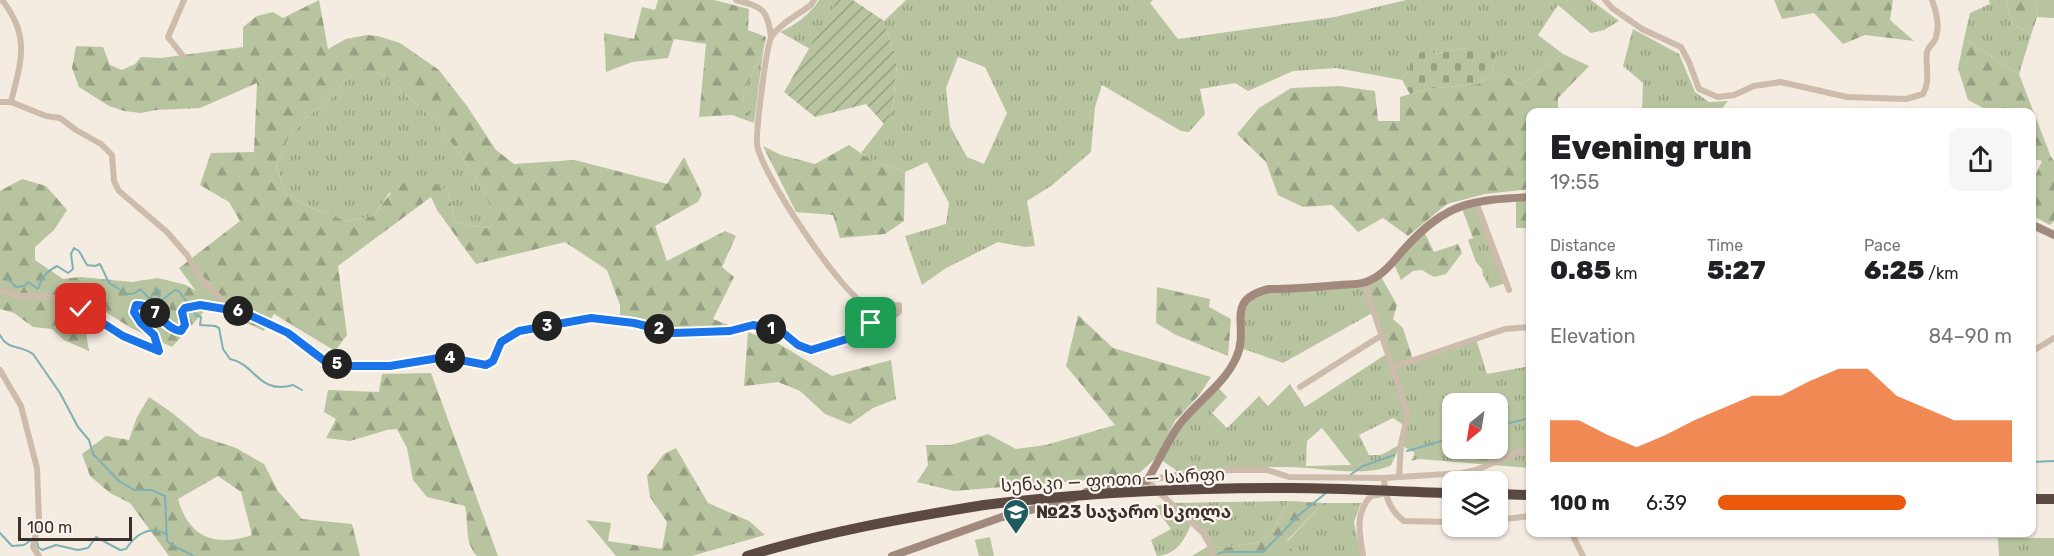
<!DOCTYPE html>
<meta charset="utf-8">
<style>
:root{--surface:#fff;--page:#f6f6f6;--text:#202124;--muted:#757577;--accent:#ea580c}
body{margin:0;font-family:Rubik,"Noto Sans Georgian",sans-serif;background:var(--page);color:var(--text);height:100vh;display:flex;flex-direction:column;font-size:22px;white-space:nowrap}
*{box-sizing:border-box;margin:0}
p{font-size:20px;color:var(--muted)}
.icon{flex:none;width:33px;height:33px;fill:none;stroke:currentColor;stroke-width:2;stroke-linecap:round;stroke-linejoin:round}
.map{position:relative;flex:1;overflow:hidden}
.drawer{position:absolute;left:1526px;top:108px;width:510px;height:429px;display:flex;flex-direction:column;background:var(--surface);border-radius:12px;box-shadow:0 2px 4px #0004}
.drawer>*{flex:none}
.needle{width:39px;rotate:210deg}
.fabs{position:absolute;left:1442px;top:393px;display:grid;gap:12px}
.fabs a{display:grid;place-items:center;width:66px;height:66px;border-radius:12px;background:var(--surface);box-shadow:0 2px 4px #0004;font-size:30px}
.scale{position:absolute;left:18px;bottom:15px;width:114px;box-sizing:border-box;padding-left:6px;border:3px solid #3b302b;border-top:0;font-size:16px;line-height:21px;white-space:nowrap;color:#3b302b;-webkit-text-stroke:4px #fbf5ee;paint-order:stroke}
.pin{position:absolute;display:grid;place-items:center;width:51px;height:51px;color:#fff;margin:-26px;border-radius:12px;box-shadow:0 3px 9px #0006}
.km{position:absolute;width:30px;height:30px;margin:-15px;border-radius:50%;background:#222;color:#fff;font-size:16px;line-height:30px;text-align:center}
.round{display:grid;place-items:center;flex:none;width:63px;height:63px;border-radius:12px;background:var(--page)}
.headline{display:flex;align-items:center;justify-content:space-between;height:102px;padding:0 24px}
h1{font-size:33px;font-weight:800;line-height:45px}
.metrics{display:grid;grid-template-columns:repeat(3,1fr);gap:9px;height:102px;padding:6px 24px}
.metrics div{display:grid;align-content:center}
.metrics b{font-size:26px;font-weight:800}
.metrics small{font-size:16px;font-weight:400}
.metrics p{font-size:16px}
.chart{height:168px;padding:12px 24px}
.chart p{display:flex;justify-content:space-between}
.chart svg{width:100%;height:108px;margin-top:6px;fill:var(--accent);opacity:.7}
ul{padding:0 24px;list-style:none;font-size:20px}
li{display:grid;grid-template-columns:96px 72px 1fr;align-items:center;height:45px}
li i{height:15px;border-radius:8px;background:var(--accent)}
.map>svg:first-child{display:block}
.grass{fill:url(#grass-tufts);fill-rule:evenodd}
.forest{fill:url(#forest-firs);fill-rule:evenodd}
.cemetery{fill:url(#cemetery-stones)}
.garden{fill:url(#garden-furrows)}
.pitch{fill:#b8c4a0}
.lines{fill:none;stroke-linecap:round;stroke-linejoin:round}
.stream{stroke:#7fb0b2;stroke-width:2}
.street{stroke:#cdbbac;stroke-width:6}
.secondary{stroke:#a18a7d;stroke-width:8}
.highway{stroke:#5c4a42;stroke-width:10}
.highway-bridge{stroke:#5c4a42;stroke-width:10}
.route-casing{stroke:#fff;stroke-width:12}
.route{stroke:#1a73e8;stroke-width:8}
.labels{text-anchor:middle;stroke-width:4.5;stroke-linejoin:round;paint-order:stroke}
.street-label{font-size:18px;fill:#3b302b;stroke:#fbf5ee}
.poi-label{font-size:18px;font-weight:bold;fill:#3b302b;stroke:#fbf5ee;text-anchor:start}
</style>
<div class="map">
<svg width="2054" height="556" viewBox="0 0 2054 556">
<defs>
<pattern id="grass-tufts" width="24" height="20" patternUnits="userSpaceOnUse" patternTransform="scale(1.5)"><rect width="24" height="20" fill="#b8c4a0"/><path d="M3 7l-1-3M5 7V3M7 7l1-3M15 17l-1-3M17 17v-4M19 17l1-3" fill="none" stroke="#97a083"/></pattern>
<pattern id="forest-firs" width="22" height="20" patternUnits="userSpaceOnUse" patternTransform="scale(1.5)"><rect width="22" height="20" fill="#b8c4a0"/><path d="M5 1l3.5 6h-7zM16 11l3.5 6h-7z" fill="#97a083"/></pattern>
<pattern id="cemetery-stones" width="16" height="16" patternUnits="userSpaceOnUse" patternTransform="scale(1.5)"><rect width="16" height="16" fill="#b8c4a0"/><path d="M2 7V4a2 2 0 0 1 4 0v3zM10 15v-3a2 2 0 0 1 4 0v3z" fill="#97a083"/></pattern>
<pattern id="garden-furrows" width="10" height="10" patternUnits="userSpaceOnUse" patternTransform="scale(1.5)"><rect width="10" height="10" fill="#b8c4a0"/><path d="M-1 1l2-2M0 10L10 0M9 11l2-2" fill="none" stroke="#97a083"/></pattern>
</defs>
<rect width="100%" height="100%" fill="#f4ebe1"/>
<g class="grass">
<path d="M819 0H837L810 49 780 32C795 25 810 15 819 0Z"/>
<path d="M906 0H1153L1150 3 1178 39 1335 17 1406 0H1591L1619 21 1604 30 1591 33 1558 5 1538 35 1563 54 1521 85 1501 73H1492L1496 54 1466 48 1433 54 1431 49 1410 69 1402 80 1336 68 1293 71 1248 91 1235 83 1200 89 1205 114 1189 132 1181 131 1102 85 1095 107 1091 152 1051 186 1027 201 1035 246 1025 247 998 242 946 268 922 285 905 236 946 224 949 203 927 162 905 172 869 159 861 153 892 113 897 66 884 21ZM958 57 985 67 1007 113 984 164 967 157 950 126 946 88Z"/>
<path d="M1989 0H2006L2012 23 2031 35 2019 74 1964 39 1970 13 1990 4Z"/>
<path d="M2036 0H2054V18L2037 17Z"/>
<path d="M1633 29 1679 54 1695 92 1709 102 1728 101 1719 112H1642L1643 83 1623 66Z"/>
<path d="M763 52 754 123 743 105 744 91Z"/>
<path d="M363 68 380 73 435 120 475 176 492 209V228L470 226 455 222 448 190 389 193 374 216 346 221 309 207 285 192 276 165 289 137 309 115 328 101 347 79Z"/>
<path d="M1487 232 1506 283 1490 288 1483 275 1482 269 1476 262 1468 240Z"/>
<path d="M1364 283 1374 312 1283 363 1241 348V329L1247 299 1257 292Z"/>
<path d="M1476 339 1487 374 1530 366V468L1419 459 1411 461 1415 453 1401 445 1391 465C1368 478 1316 467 1289 467 1252 467 1215 468 1177 471L1160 459 1180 424 1216 385 1227 397 1212 413 1227 428 1259 396 1268 406 1290 384 1305 407 1388 353 1393 367ZM1452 404H1497V448H1452ZM1393 418 1405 426 1401 444 1381 455H1369L1359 435ZM1322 428 1351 465 1306 466 1307 441Z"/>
<path d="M1289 501 1273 530 1260 542 1223 548 1210 545 1203 533 1191 524C1185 540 1176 555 1157 556L1151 540 1171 529 1154 506 1171 503Z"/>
<path d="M1323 503H1361L1354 522 1361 556H1294L1287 542Z"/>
<path d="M1996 538H2054V556H1999L1998 539Z"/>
</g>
<g class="forest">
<path d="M319 0 328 49 346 39 367 35 378 36 400 43 439 70 467 106 496 150 514 164 575 160 667 184 684 157 702 194 698 202 655 226 667 261 725 231 736 236 722 267 734 277 713 319 731 326 679 328 640 318 620 315V305L607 270 565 242 476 264 437 210 431 197 338 266 347 335 335 351 274 314 264 331 209 306 172 347 131 328 101 309 86 332 89 351 64 340 52 329 33 327 14 313 0 309V191L22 179 46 186 67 210 54 230 35 247V260L63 279 80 277 132 282 158 278 186 285 196 291 179 268 240 221 229 202 200 185 211 153 254 152 257 83 200 108 156 110 141 113 124 111 109 106 79 87 72 68 76 46 103 47 110 65 122 70 135 64 141 57 161 58 243 47V27L257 16 273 12 283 18ZM363 69 380 73 435 120 475 176 492 209V228L470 226 455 222 448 190C441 187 430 179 422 179 398 178 386 199 374 216L346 221 309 207 285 192 276 165 289 137 309 115 328 101 347 79Z"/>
<path d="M658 0H714L749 9 748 30 766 37 763 52 744 91 743 105 754 123 732 115 699 117 706 44 674 39 668 58 632 62 606 72 604 33 634 39 642 7 655 10Z"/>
<path d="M1774 0H1893L1890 20 1914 41 1865 35 1843 44 1814 13 1782 19Z"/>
<path d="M2006 0H2036L2037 17 2031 35 2012 23Z"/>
<path d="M1964 39 2019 74 2051 157 2054 161V221L2050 225 2031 215V185L2042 161 2031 158V112H1991L1968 100 1958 68Z"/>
<path d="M1563 54 1589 66 1558 98V112H1530V189L1485 194 1447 204 1408 236 1383 218 1358 232 1332 205 1303 207 1278 195 1266 162 1237 134 1259 108 1291 88 1339 86 1375 91 1378 121H1400V97L1427 89 1478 84 1492 73H1501L1521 85Z"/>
<path d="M849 145 869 159 905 172 904 221 885 234 840 238 833 215 796 212 763 146 781 155 815 164Z"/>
<path d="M1530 197V228H1516V198Z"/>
<path d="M1476 202 1487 232 1473 238 1461 206Z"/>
<path d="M1423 229 1434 252 1458 244 1462 253 1446 274 1434 277 1422 270 1413 271 1401 280 1394 264Z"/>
<path d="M1380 275 1397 305 1393 319 1403 328 1413 360 1393 367 1364 283Z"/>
<path d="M1157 287 1210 299 1209 307 1231 319 1228 356 1176 335 1156 323Z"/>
<path d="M1078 315 1113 348 1211 377 1200 394 1175 421 1157 457 1136 476 954 491 917 482 928 465 926 445H951L988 434 1016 449 1046 445 1115 425 1066 366Z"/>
<path d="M748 332 781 345 832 376 891 360 896 399 873 408 850 424 825 414 800 391 778 382 744 386Z"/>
<path d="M431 373 498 556H477C464 542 469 524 465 506L427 497 413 480 407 448 397 429 387 430 350 441 326 438 336 419 324 412 328 390 379 392 382 374Z"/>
<path d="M149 397 171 412 200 436 236 448 264 464 278 491 302 519 352 524 360 556H169L130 503 110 493 90 476 82 454 106 436 129 440 137 417ZM218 476 241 492 252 535C215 547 189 538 178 499Z"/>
<path d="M676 448 708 503 749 521 765 535 692 556H616L586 520 611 523 608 541 662 549 667 522 650 497 647 476 664 454Z"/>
<path d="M1289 501 1323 503 1287 541 1295 556H1192L1210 545 1223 548 1260 542 1273 530Z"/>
</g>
<path class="cemetery" d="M1466 48 1491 50 1496 54 1492 73 1478 84 1427 89 1410 94 1402 80 1410 69V56L1431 49 1433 54Z"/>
<path class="garden" d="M837 0H853L884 21 897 66 892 113 884 124 866 104 815 117 784 92Z"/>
<path class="pitch" d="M990 537 994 556H979L975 540Z"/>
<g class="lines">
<g class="stream">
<path d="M7 278 16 287 24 286 28 282 38 289C42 277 46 272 57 266L68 273 73 269 71 254 74 248 79 251 87 265 95 266 100 264 109 283C120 288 129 301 140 289L150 299 156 289 160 291 159 299 162 300 175 290 179 291 196 315 201 317 200 325 215 326 219 328 223 349 230 359C256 364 258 395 293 385L302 390"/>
<path d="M0 335C7 350 21 345 33 354L60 393 78 427 89 440 93 454 119 481 134 490H151L165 496 167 541C174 548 185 550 193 556"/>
<path d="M1497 426 1530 418"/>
<path d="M1407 451 1452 438"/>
<path d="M2031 462 2054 461"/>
<path d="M1350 475 1363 466 1394 455"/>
<path d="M0 533 12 546 24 545 31 540 37 542 38 547 42 550 56 545 78 550 88 548 96 537 120 550 126 549C135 535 149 525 166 534"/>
<path d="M1218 554 1223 552H1263L1300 514 1326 493"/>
</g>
<g class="street">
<path d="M2 0C31 37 21 61 11 102"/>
<path d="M736 0C762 7 768 9 771 37"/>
<path d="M1605 0 1612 8 1642 29 1681 47 1689 62 1699 89 1718 97 1734 95 1754 86 1781 82 1847 97 1906 99 1923 94C1931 80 1925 67 1927 52 1928 46 1935 43 1936 37 1940 26 1936 10 1932 0"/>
<path d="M183 56 168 37 184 0"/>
<path d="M0 102H11L46 116 60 118 76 130 101 144 112 155 114 181 119 191 167 232 187 255 200 277 225 303 288 334 325 362 350 366H390L445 358 486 365 493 361 501 342 519 331 591 318 634 323 674 333 730 331 753 325 781 331 798 345 811 350 860 335 871 323 888 320 899 312V305C889 306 877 308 867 305 843 297 759 170 757 144 756 132 766 44 772 36 781 23 799 14 811 5L814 0"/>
<path d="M1476 202 1509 290"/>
<path d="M1364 283 1406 408 1407 417 1401 444 1399 477"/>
<path d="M0 290 19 296H45L61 300 94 316 123 336 159 352"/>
<path d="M159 352 154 335 141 323 134 312 136 305C156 304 163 329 181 331L185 325 182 312 185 308 200 305 236 311"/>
<path d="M2031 352 2054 338"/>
<path d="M1393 367 1505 329 1530 327"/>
<path d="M0 370 21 406 37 468 39 520 33 547 39 556"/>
<path d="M1300 387 1382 335"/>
<path d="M1384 478C1385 495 1389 510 1404 521L1449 522 1452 520"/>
<path d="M1147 481 1174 475 1232 470H1267L1289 477 1384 478 1462 473 1476 470 1517 453 1530 450"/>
<path d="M1147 481 1203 533 1210 545 1212 556"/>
<path d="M1497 520 1530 516"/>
<path d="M1571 532 1583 556"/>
<path d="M1363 556C1360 534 1354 514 1371 496L1382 494"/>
</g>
<g class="secondary">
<path d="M2031 224 2054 235"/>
<path d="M1086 492 1106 486 1147 481C1158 463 1167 442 1179 425 1196 402 1224 385 1236 358 1251 327 1222 300 1269 289 1293 289 1316 287 1339 285 1347 284 1358 285 1366 282 1385 275 1394 260 1407 246 1447 202 1473 200 1530 197"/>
<path d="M892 556 1002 517 1067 501 1074 498"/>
</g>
<g class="highway">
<path d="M1497 494 1530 495"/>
<path d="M2031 499H2054"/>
<path d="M747 556C825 532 904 518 984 505"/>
</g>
<path class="highway-bridge" d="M984 505C1082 493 1180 488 1279 488 1337 487 1394 492 1452 493"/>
</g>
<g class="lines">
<g class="route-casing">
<path id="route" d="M81 309 123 336 159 351 154 335 141 323 134 312 136 305C156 304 163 329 181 331L185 325 182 312 185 308 200 305 243 312 288 333 326 362 350 366H390L445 357 486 365 493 361 501 342 519 331 591 318 634 323 674 333 730 331 753 325 781 331 798 345 811 350 860 335 871 323"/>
</g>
<use href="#route" class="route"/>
</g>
<defs>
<g id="school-pin" transform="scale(1.35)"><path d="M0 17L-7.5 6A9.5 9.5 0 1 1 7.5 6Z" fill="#1f5a5e" stroke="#fbf5ee"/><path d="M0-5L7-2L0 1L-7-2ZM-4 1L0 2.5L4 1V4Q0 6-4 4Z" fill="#fff"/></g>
</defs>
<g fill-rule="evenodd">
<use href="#school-pin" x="1016" y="512"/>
</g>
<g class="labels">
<g class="street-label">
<text transform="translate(1113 480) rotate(-3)" y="6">სენაკი — ფოთი — სარფი</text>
</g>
<g class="poi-label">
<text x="1036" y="518">№23 საჯარო სკოლა</text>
</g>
</g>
</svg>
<div class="fabs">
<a><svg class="needle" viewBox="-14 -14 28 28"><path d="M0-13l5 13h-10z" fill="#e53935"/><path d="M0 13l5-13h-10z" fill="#757577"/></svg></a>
<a><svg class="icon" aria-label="layers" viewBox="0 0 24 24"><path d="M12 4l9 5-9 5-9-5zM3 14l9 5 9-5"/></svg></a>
</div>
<div class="scale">100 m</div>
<div class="pin" style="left:871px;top:323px;background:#1e9e55"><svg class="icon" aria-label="arrive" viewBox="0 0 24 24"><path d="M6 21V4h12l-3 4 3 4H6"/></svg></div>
<div class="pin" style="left:81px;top:309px;background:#d93025"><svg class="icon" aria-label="check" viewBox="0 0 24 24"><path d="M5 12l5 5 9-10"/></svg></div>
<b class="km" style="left:771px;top:329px">1</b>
<b class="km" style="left:659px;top:329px">2</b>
<b class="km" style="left:547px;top:326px">3</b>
<b class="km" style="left:450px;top:358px">4</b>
<b class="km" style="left:337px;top:364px">5</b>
<b class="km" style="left:238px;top:311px">6</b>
<b class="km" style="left:155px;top:313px">7</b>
<section class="drawer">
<div class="headline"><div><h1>Evening run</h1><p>19:55</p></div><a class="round"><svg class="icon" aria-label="share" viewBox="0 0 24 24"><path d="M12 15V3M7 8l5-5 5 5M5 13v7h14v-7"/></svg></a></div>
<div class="metrics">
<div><p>Distance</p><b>0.85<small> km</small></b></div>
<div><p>Time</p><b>5:27</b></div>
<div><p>Pace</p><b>6:25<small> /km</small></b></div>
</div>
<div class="chart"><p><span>Elevation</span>84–90 m</p>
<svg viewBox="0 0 160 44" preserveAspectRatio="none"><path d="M0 44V27L10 27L20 33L30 38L40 33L50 27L60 22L70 17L80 17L90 11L100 6L110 6L120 17L130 22L140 27L150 27L160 27V44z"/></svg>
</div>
<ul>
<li><b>100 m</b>6:39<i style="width:64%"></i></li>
</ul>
</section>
</div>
